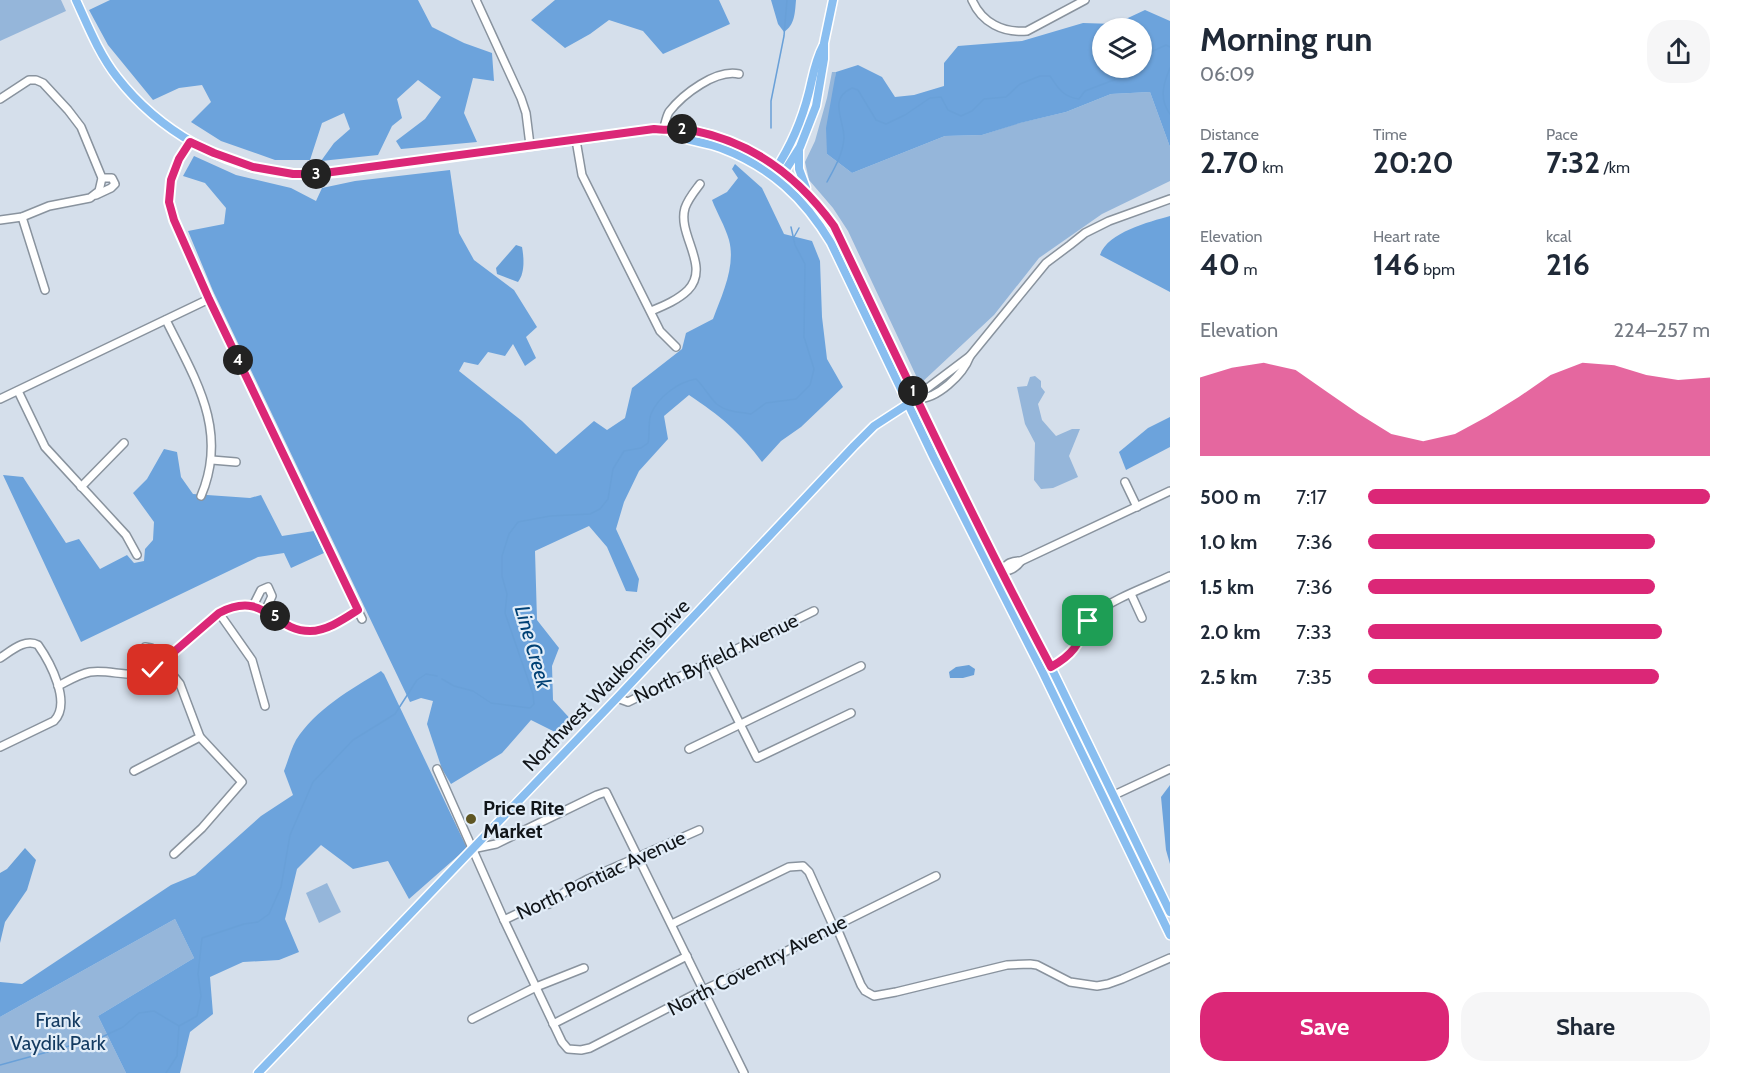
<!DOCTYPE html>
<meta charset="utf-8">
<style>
:root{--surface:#fff;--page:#f6f6f7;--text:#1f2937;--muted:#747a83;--accent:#db2777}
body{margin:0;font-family:Cabin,sans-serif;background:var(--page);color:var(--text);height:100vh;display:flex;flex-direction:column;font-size:22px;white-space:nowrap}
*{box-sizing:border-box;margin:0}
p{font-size:20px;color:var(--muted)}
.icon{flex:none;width:33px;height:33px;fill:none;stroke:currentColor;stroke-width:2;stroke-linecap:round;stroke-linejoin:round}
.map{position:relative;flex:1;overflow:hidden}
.drawer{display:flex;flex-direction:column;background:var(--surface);width:570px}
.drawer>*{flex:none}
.fabs{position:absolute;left:1092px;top:18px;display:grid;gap:12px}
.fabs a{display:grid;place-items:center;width:60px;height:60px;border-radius:50%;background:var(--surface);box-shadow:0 2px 4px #0004;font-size:30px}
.pin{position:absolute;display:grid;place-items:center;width:51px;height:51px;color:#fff;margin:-26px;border-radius:12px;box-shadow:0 3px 9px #0006}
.km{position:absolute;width:30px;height:30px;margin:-15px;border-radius:50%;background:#222;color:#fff;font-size:16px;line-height:30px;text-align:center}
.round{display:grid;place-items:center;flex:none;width:63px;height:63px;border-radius:24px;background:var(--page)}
.overview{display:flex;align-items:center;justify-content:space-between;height:102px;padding:0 30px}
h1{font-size:33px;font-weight:700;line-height:45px}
.figures{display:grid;grid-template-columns:repeat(3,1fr);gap:9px;height:102px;padding:6px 30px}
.figures div{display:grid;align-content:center}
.figures b{font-size:30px;font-weight:700}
.figures small{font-size:16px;font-weight:400}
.figures p{font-size:16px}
.chart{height:168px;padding:12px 30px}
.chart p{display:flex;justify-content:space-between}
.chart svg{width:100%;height:108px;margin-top:6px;fill:var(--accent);opacity:.7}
.primary-button{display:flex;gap:12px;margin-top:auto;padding:12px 30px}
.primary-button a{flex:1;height:69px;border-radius:24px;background:var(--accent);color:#fff;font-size:24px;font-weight:700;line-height:69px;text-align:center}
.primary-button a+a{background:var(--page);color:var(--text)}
ul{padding:0 30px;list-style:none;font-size:20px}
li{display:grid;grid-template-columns:96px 72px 1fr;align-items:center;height:45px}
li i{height:15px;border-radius:8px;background:var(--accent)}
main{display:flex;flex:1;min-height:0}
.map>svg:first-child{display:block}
.green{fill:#95b6da}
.forest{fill:#6ca3dc;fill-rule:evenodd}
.water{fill:#69a0d8}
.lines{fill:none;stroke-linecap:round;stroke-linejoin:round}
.stream{stroke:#69a0d8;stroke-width:1.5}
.minor-casing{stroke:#89939e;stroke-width:10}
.major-casing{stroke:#fff;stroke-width:11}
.minor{stroke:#fff;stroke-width:7}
.major{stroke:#89bef0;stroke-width:8}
.route-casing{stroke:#fff;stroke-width:12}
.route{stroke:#db2777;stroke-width:8}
.poi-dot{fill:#5f5623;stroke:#e2edf8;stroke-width:2}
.labels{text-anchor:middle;stroke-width:4.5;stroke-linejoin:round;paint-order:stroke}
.street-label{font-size:20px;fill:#111519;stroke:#e2edf8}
.poi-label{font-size:20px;font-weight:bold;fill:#111519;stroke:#e2edf8;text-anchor:start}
.park-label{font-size:20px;fill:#143b61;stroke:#e2edf8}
.water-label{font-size:21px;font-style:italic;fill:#004175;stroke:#e2edf8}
</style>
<main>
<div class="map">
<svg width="1170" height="1073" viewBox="0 0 1170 1073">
<rect width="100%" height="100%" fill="#d5dfeb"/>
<g class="green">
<path d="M0 0H61L66 11 0 41Z"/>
<path d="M832 72H836L827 154 852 173 945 136 982 135 1019 123 1066 112 1111 94 1150 92 1170 147V181L1102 214 1039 258 994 315 920 384 848 231 833 208 809 180 805 162 815 141 827 98Z"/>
<path d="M1035 376 1041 381V387L1045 392 1038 404 1042 420 1056 436 1072 429H1080L1069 456 1078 477 1053 488 1041 489 1034 480 1035 443 1025 424 1017 387 1027 386 1030 377Z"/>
<path d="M327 883 341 912 319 923 306 893Z"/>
<path d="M175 919 194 958 98 1016 126 1073H0V1017Z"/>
</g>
<g class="forest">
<path d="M110 0H418L432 27 464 43 492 53 494 81 473 78 464 113 477 142 401 149 396 141 425 119 441 97 418 80 397 99 402 118 392 126 378 155 321 161 334 143 350 129 344 113 322 123 310 160H275L221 141 191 122 211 102 202 85 179 88 153 100 108 45 89 10Z"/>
<path d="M555 0H719L730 24 663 54 643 31 609 20 590 34 565 48 531 20Z"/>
<path d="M771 0H796C795 12 795 25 784 32L778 24Z"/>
<path d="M1145 10 1170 21V147L1150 92 1111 94 1066 112 1020 123 982 135 945 136 852 173 827 154 826 128 836 72 858 65 882 77 895 97 914 95 944 86V63L958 46 1022 41 1083 23 1115 24ZM1102 28H1142V68H1102Z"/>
<path d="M194 156 236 175 291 188 316 201 322 188 355 181 450 170 459 233 474 260 514 290 537 327 526 337 536 358 525 366 513 344 505 356 488 352 478 365 464 362 459 371 522 421 556 454 594 421 607 430 625 418 632 388 682 349 686 333 713 319C722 295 736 266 729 240 725 226 717 213 712 200L727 192 738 178 732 169 735 164 762 188 784 234 812 241 820 261 822 317 827 359 843 387 801 427 781 441 762 462C740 432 719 415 689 395L664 416 668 439 639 471 624 502 616 529 639 579 637 592 626 591 607 547 589 526 535 551 537 620 559 648 552 666 553 700 575 724 561 735 531 720 502 753 451 784 442 769 427 724 433 701 421 698 410 702 213 291 188 231 224 224 226 208 205 183 183 176Z"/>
<path d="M1170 216V292L1100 255C1108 232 1149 222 1170 216Z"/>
<path d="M1170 417V447L1126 470 1119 452 1148 428Z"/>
<path d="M164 449 177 452 181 477 193 494 250 498 261 495 282 536 314 531 324 553 291 568 284 553 258 557 81 642 3 475 23 477 66 543 79 539 100 569 127 555 134 563 144 561 145 549 153 540 154 522 133 493 147 479Z"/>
<path d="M381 671 384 674 467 848 409 899 388 861 353 869 321 845 297 869 285 919 299 952 279 960 243 962 210 977 213 1014 190 1032 180 1073H126L98 1016 194 958 175 919 0 1017V982L22 984 171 885 195 875 261 816 293 795 284 771C288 761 291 749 296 740 315 710 351 689 381 671Z"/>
<path d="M1170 785V864L1166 850 1161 797Z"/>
</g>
<g class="water">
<path d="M516 245 522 247C524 258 525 273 518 282L497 274 496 268Z"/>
<path d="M969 665 975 669 974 675 963 678H950L949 672 956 667Z"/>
<path d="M25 848 36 860 27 890 5 922 0 943V873L7 869Z"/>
</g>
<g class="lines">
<g class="stream">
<path d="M1142 56 1166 45 1170 47"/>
<path d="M1170 68C1163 84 1159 99 1170 114"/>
<path d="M771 128V101L784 36 787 0"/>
<path d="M827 182C834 169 843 154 844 138 844 119 828 99 852 88L858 90 876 120 886 124 905 115 930 98 941 97 948 110 961 116 972 111 984 99 1006 97 1020 84 1040 76H1050C1058 88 1063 97 1079 99L1085 91 1127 75 1130 68"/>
<path d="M794 237 799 228"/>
<path d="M442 679 454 686 473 691 491 703 530 708 534 704 533 694 505 613 507 594 502 576V556L509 534 518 522 550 516 590 514 600 509 608 499 613 469 624 451 641 448 648 443C650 435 648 420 651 414 658 397 678 382 696 379 704 386 711 400 718 405 727 412 740 412 751 414L766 403 796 399 810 385 814 369 804 337 805 264 795 245 791 227"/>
<path d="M0 1065 102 1037 123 1027 139 1013 154 1011 179 1026 197 1016 201 996 198 974 202 938 244 924 258 922 269 914 281 887 290 835 313 782 353 740 395 714 417 680 426 674 437 676"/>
<path d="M166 1073 177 1056 179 1026"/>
</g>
<g class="minor-casing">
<g id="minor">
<path d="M476 0 521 98 526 113 530 145"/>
<path d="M972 0C982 23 1003 33 1027 31L1085 0"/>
<path d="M0 99 29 80H36L43 83 68 110 81 127 102 178 99 191 90 198 49 206 22 217 0 220"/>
<path d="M663 131C665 125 666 117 669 112 683 94 716 69 739 74"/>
<path d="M576 140 582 175 660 331 676 347"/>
<path d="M190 142 179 159 171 180 169 202 174 220 209 299 362 619"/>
<path d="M96 195 111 188 115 184 112 178H102"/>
<path d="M22 217 45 290"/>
<path d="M651 311C663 306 678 300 688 290 711 266 677 235 685 208 688 199 694 192 700 184"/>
<path d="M166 320C195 379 229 430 201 496"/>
<path d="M18 391 45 447 126 535 137 555"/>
<path d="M0 399 209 299"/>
<path d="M917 399 921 393 970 356 1046 263 1070 245 1085 233 1109 221 1170 199"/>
<path d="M917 399C937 399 963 375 970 356"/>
<path d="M212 460 236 462"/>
<path d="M1125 482 1137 507"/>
<path d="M81 487 124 443"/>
<path d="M1000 571C1010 572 1016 568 1021 561"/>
<path d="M998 573C1006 566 1009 560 1021 561L1170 491"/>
<path d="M1131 594 1142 618"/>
<path d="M253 606 261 590 268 587 272 596 265 611"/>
<path d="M219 613 252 660 265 706"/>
<path d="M0 658C11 651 25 638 38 645 50 662 72 703 54 721L0 747"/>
<path d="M709 662 757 758 851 713"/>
<path d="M1047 668C1060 662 1073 655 1079 642 1084 632 1086 621 1095 614 1112 599 1149 586 1170 576"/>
<path d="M153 670 141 652 145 647 151 648 180 684 200 737 242 782 202 828 174 854"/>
<path d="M58 686C68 681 79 674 90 672 112 669 132 680 153 670L219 613C265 589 273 631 310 631 327 631 344 618 358 611"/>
<path d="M617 698 628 702 814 611"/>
<path d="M689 749 861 666"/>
<path d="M437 769 504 920 562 1042 568 1049 581 1050 590 1048 703 990 761 964 828 930H835L837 925 936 876"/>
<path d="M134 771 200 737"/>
<path d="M1110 797 1170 769"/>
<path d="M472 849 496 844 597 795 606 792 744 1073"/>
<path d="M504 920 527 909 549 904 566 891 588 879 699 830"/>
<path d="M672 924 789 867 803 866 809 872 835 930 839 933 861 985 865 991 874 996 896 992 1007 965 1030 964 1037 965 1070 982 1097 986 1108 984 1122 979 1170 958"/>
<path d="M472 1019 536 987 584 968"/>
<path d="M553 1024 687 956"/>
</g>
</g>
<g class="major-casing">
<g id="major">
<path d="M76 0C88 26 99 54 117 77 158 130 224 169 292 174 312 176 332 173 352 171L654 129C668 131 681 128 695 131 755 143 799 179 834 226L943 454 1000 571 1051 667 1170 912"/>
<path d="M669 131C685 142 703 141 721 148 771 167 804 198 831 243L934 458 1042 671 1170 935"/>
<path d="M799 151V169L806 188"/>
<path d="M775 170C791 146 802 120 809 92 813 76 815 61 823 46"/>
<path d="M783 174 800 147 816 106 824 59V43L833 0"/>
<path d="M258 1073 617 698 854 446 874 426 911 402"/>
</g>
</g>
<use href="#minor" class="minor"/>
<use href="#major" class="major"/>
</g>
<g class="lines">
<g class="route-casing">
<path id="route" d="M153 670 219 613C265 589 273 631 310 631 327 631 344 619 358 610L209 299 174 220 169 202 171 180 179 159 190 142 214 153 253 167 293 174H317L654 129C668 131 681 128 695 131 754 143 800 179 834 226 905 374 974 522 1051 667 1074 654 1078 645 1088 621"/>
</g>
<use href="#route" class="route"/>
</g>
<circle class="poi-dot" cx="471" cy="819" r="6"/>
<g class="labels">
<g class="street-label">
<text transform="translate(716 658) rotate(-26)" y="7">North Byfield Avenue</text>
<text transform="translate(606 685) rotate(-46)" y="7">Northwest Waukomis Drive</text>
<text transform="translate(601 875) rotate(-25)" y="7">North Pontiac Avenue</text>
<text transform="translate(757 965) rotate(-27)" y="7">North Coventry Avenue</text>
</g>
<g class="poi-label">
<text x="483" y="815">Price Rite<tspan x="483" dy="23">Market</tspan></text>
</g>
<g class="park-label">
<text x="58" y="1027">Frank<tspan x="58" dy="23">Vaydik Park</tspan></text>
</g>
<g class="water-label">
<text transform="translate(533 647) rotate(74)" y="7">Line Creek</text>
</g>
</g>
</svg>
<div class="fabs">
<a><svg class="icon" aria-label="layers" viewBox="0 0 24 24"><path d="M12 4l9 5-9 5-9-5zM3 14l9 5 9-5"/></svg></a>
</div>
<div class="pin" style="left:1088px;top:621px;background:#1e9e55"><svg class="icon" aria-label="arrive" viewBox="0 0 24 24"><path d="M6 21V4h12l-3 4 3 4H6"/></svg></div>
<div class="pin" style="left:153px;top:670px;background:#d93025"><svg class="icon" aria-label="check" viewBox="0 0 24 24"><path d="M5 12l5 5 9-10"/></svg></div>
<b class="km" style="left:913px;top:391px">1</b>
<b class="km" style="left:682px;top:129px">2</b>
<b class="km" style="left:316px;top:174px">3</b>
<b class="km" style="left:238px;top:360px">4</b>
<b class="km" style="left:275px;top:616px">5</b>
</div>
<section class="drawer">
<div class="overview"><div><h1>Morning run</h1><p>06:09</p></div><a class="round"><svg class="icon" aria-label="share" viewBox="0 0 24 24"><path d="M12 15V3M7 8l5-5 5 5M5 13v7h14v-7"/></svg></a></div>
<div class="figures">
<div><p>Distance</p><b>2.70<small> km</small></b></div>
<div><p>Time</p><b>20:20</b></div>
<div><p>Pace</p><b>7:32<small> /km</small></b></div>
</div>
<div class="figures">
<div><p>Elevation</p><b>40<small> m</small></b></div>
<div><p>Heart rate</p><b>146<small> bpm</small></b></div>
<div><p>kcal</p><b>216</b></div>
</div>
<div class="chart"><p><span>Elevation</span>224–257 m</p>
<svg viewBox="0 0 160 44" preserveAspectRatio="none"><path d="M0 44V12L10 8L20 6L30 9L40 18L50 27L60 35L70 38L80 35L90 28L100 20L110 11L120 6L130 7L140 11L150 13L160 12V44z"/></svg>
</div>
<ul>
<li><b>500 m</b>7:17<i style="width:100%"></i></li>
<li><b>1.0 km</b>7:36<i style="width:84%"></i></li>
<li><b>1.5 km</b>7:36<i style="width:84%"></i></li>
<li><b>2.0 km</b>7:33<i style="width:86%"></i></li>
<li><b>2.5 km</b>7:35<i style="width:85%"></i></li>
</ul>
<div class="primary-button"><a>Save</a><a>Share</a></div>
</section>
</main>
